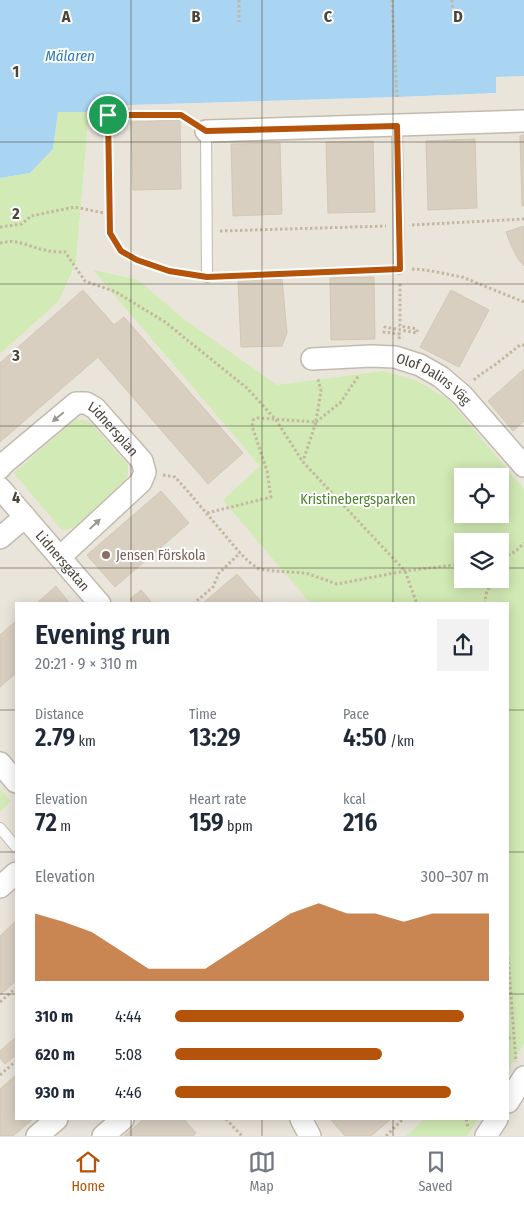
<!DOCTYPE html>
<meta charset="utf-8">
<style>
:root{--surface:#fff;--page:#f2f2f3;--text:#1f2937;--muted:#747a83;--line:#e0e1e3;--accent:#b45309}
body{margin:0;font-family:"Fira Sans Condensed",sans-serif;background:var(--page);color:var(--text);height:100vh;display:flex;flex-direction:column;font-size:19px;white-space:nowrap}
*{box-sizing:border-box;margin:0}
p{font-size:16px;color:var(--muted)}
.icon{flex:none;width:28px;height:28px;fill:none;stroke:currentColor;stroke-width:2;stroke-linecap:round;stroke-linejoin:round}
.map{position:relative;flex:1;overflow:hidden}
.drawer{position:absolute;left:15px;top:602px;width:494px;height:518px;display:flex;flex-direction:column;background:var(--surface);border-radius:0px;box-shadow:0 2px 12px #0003}
.drawer>*{flex:none}
.buttons{position:absolute;left:454px;top:468px;display:grid;gap:10px}
.buttons a{display:grid;place-items:center;width:55px;height:55px;border-radius:0px;background:var(--surface);box-shadow:0 2px 12px #0003;font-size:25px}
.pin{position:absolute;display:grid;place-items:center;width:42px;height:42px;color:#fff;margin:-21px;border:2px solid #fff;border-radius:50%;box-shadow:0 1px 5px #0007}
.round{display:grid;place-items:center;flex:none;width:52px;height:52px;border-radius:0px;background:var(--page)}
.overview{display:flex;align-items:center;justify-content:space-between;height:85px;padding:0 20px}
h1{font-size:28px;font-weight:600;line-height:38px}
.figures{display:grid;grid-template-columns:repeat(3,1fr);gap:8px;height:85px;padding:5px 20px}
.figures div{display:grid;align-content:center}
.figures b{font-size:25px;font-weight:600}
.figures small{font-size:14px;font-weight:400}
.figures p{font-size:14px}
.chart{height:140px;padding:10px 20px}
.chart p{display:flex;justify-content:space-between}
.chart svg{width:100%;height:90px;margin-top:5px;fill:var(--accent);opacity:.7}
ul{padding:0 20px;list-style:none;font-size:16px}
li{display:grid;grid-template-columns:80px 60px 1fr;align-items:center;height:38px}
li i{height:12px;border-radius:6px;background:var(--accent)}
.dock{display:flex;justify-content:space-around;align-items:center;height:70px;border-top:1px solid var(--line);background:var(--surface);font-size:14px;color:var(--muted)}
.dock a{display:grid;justify-items:center;gap:2px}
.dock .current{color:var(--accent)}
.map>svg:first-child{display:block}
.residential{fill:#eae5da;fill-rule:evenodd}
.green{fill:#d2eab5;fill-rule:evenodd}
.water{fill:#a9d4f2}
.building{fill:#d8cfc1;stroke:#d3c7b4}
.lines{fill:none;stroke-linecap:round;stroke-linejoin:round}
.lane-casing{stroke:#c2bbae;stroke-width:12}
.street-casing{stroke:#c2bbae;stroke-width:24}
.path{stroke:#c4b79f;stroke-width:3;stroke-dasharray:2.5 2.5;stroke-linecap:butt}
.lane{stroke:#fff;stroke-width:10}
.street{stroke:#fff;stroke-width:21}
.oneway{fill:#9c9892}
.route-casing{stroke:#fff;stroke-width:10}
.route{stroke:#b45309;stroke-width:6}
.grid{fill:none;stroke:#4b4439;stroke-width:1;stroke-opacity:0.55}
.education-dot{fill:#8d6e63;stroke:#fff;stroke-width:2}
.labels{text-anchor:middle;stroke-width:4;stroke-linejoin:round;paint-order:stroke}
.street-label{font-size:14px;fill:#4b4439;stroke:#fff}
.park-label{font-size:14px;fill:#4a7f2a;stroke:#fff}
.education-label{font-size:14px;fill:#785e54;stroke:#fff;text-anchor:start}
.water-label{font-size:15px;font-style:italic;fill:#2e7ab2;stroke:#fff}
.grid-label{font-size:16px;text-anchor:middle;font-weight:bold;fill:#4b4439;stroke:#fff;stroke-width:4;stroke-linejoin:round;paint-order:stroke}
</style>
<div class="map">
<svg width="524" height="1136" viewBox="0 0 524 1136">
<rect width="100%" height="100%" fill="#f6f3ec"/>
<path class="residential" d="M524 76V1136H0V812L11 801 0 788V354L59 301 76 264 89 112 96 106 397 97 496 93V77ZM462 476H500V514H462ZM462 541H500V579H462ZM16 604H508V1119H16Z"/>
<g class="green">
<path d="M58 112H89L76 263 59 301 0 354V178L30 173 53 149Z"/>
<path d="M93 270 138 280 185 320 277 385 384 371 417 381 449 400 524 489V1043L508 1071V604H311L223 500 260 466ZM462 476H500V514H462ZM462 541H500V579H462Z"/>
<path d="M76 419 89 421 128 465V474L125 481 74 527 67 530 61 529 14 473Z"/>
<path d="M0 788 11 801 0 812Z"/>
<path d="M425 1119H478L467 1136H406Z"/>
</g>
<path class="water" d="M0 0H524V76L496 77V93L397 97 96 106 89 112H58L53 149 30 173 0 178Z"/>
<g class="building">
<path d="M180 120 181 189 133 190 131 122Z"/>
<path d="M524 135V206H522L520 136Z"/>
<path d="M475 139 477 208 428 210 426 141Z"/>
<path d="M373 141 375 212 328 213 326 142Z"/>
<path d="M280 143 282 214 233 216 231 144Z"/>
<path d="M524 226V266L518 259 511 245 506 232Z"/>
<path d="M374 277 375 339 331 340 330 278Z"/>
<path d="M282 279 287 333 282 346 241 347 238 280Z"/>
<path d="M83 290 114 325 124 317 243 453 208 484 98 357 0 442V363Z"/>
<path d="M451 290 489 310 459 367 420 347Z"/>
<path d="M524 369V421L513 431 488 401Z"/>
<path d="M161 491 189 523 115 587 87 555Z"/>
<path d="M237 574 263 604H202Z"/>
<path d="M56 586 70 604H36Z"/>
<path d="M141 590 153 604H134L130 599Z"/>
<path d="M16 621V673L0 687V635Z"/>
<path d="M16 921V981L0 995V936Z"/>
<path d="M16 1037V1055L5 1064 0 1058V1051Z"/>
<path d="M16 1075V1119H33L13 1136H0V1089Z"/>
<path d="M144 1119H184L196 1133 193 1136H124Z"/>
<path d="M330 1119H391L371 1136H345Z"/>
</g>
<g class="lines">
<g class="lane-casing">
<g id="lane">
<path d="M397 126 399 269"/>
<path d="M206 131 207 277"/>
<path d="M0 828 16 847"/>
</g>
</g>
<g class="street-casing">
<g id="street">
<path d="M206 131 524 121"/>
<path id="s1" d="M312 359 371 356 395 357 420 365 441 377 462 395 524 466"/>
<path id="s2" d="M0 468 2 465 76 403H86L95 408 142 461 145 472 141 482 60 557"/>
<path id="s3" d="M0 488 100 604"/>
<path d="M0 538 25 517"/>
<path d="M0 763 16 782"/>
<path d="M0 887 16 873"/>
<path d="M508 1102 524 1077"/>
<path d="M301 1119 310 1136"/>
<path d="M37 1136 57 1119"/>
<path d="M103 1136 123 1119"/>
<path d="M486 1136 497 1119"/>
</g>
</g>
<g class="path">
<path d="M239 0V22"/>
<path d="M392 0 397 97"/>
<path d="M452 0 453 16"/>
<path d="M191 121 181 115H108L110 233 121 251 137 260 169 271 194 275"/>
<path d="M412 225 524 219"/>
<path d="M0 227 22 224 31 216 75 207 109 214"/>
<path d="M220 231 386 226"/>
<path d="M0 243C18 238 28 247 45 250 51 252 59 252 65 252L85 281 116 292 165 322 248 389 276 420 303 462 405 571 417 604"/>
<path d="M412 269 426 270 462 277 524 302"/>
<path d="M220 276 386 270"/>
<path d="M399 339 400 334 384 332 385 327 417 333V329L400 326V282"/>
<path d="M474 380 477 377 496 364 520 345H524"/>
<path d="M316 421 321 391 318 379"/>
<path d="M316 422 341 402 359 375"/>
<path d="M163 475 175 477 191 495 240 553 249 562 259 569 274 571 306 573 337 584 405 571 462 564"/>
<path d="M207 513 271 497 267 471 252 426 253 420 258 418 316 422 303 461"/>
<path d="M500 561 501 559 516 551 524 543"/>
<path d="M193 604 213 587 219 573 240 553"/>
<path d="M485 604 486 594 493 579"/>
<path d="M508 957 516 1062"/>
<path d="M0 1002 16 988"/>
<path d="M508 1038H514"/>
<path d="M0 1075 16 1061"/>
<path d="M226 1119 242 1136"/>
<path d="M466 1119 468 1127"/>
<path d="M386 1136 403 1119"/>
</g>
<use href="#lane" class="lane"/>
<use href="#street" class="street"/>
</g>
<defs><path id="oneway-solid" d="M-6-.8H1V-3.2L6.5 0L1 3.2V.8H-6Z" transform="scale(1.25)"/></defs>
<g class="oneway">
<use href="#oneway-solid" transform="translate(58 417) rotate(140)"/>
<use href="#oneway-solid" transform="translate(95 524) rotate(-43)"/>
</g>
<g class="lines">
<g class="route-casing">
<path id="route" d="M108 115H181L206 131 397 126 400 269 207 277 169 271 137 260 121 251 110 233Z"/>
</g>
<use href="#route" class="route"/>
</g>
<path class="grid" d="M131 0V604M262 0V604M393 0V604M0 142H524M0 284H524M0 426H524M0 568H462M500 568H524M0 710H16M508 710H524M0 852H16M508 852H524M0 994H16M508 994H524M131 1119V1136M262 1119V1136M393 1119V1136"/>
<circle class="education-dot" cx="106" cy="555" r="5"/>
<g class="labels">
<g class="street-label">
<text dy="5" stroke="none"><textPath href="#s1" startOffset="128">Olof Dalins Väg</textPath></text>
<text dy="5" stroke="none"><textPath href="#s2" startOffset="148">Lidnersplan</textPath></text>
<text dy="5" stroke="none"><textPath href="#s3" startOffset="96">Lidnersgatan</textPath></text>
</g>
<g class="park-label">
<text x="358" y="504">Kristinebergsparken</text>
</g>
<g class="education-label">
<text x="116" y="560">Jensen Förskola</text>
</g>
<g class="water-label">
<text x="70" y="61">Mälaren</text>
</g>
</g>
<g class="grid-label">
<text x="66" y="22">A</text>
<text x="196" y="22">B</text>
<text x="328" y="22">C</text>
<text x="458" y="22">D</text>
<text x="16" y="77">1</text>
<text x="16" y="219">2</text>
<text x="16" y="361">3</text>
<text x="16" y="503">4</text>
</g>
</svg>
<div class="buttons">
<a><svg class="icon" aria-label="locate" viewBox="0 0 24 24"><circle cx="12" cy="12" r="6"/><path d="M12 2v4M12 18v4M2 12h4M18 12h4"/></svg></a>
<a><svg class="icon" aria-label="layers" viewBox="0 0 24 24"><path d="M12 4l9 5-9 5-9-5zM3 14l9 5 9-5"/></svg></a>
</div>
<div class="pin" style="left:108px;top:115px;background:#1e9e55"><svg class="icon" aria-label="arrive" viewBox="0 0 24 24"><path d="M6 21V4h12l-3 4 3 4H6"/></svg></div>
<section class="drawer">
<div class="overview"><div><h1>Evening run</h1><p>20:21 · 9 × 310 m</p></div><a class="round"><svg class="icon" aria-label="share" viewBox="0 0 24 24"><path d="M12 15V3M7 8l5-5 5 5M5 13v7h14v-7"/></svg></a></div>
<div class="figures">
<div><p>Distance</p><b>2.79<small> km</small></b></div>
<div><p>Time</p><b>13:29</b></div>
<div><p>Pace</p><b>4:50<small> /km</small></b></div>
</div>
<div class="figures">
<div><p>Elevation</p><b>72<small> m</small></b></div>
<div><p>Heart rate</p><b>159<small> bpm</small></b></div>
<div><p>kcal</p><b>216</b></div>
</div>
<div class="chart"><p><span>Elevation</span>300–307 m</p>
<svg viewBox="0 0 160 44" preserveAspectRatio="none"><path d="M0 44V11L10 15L20 20L30 29L40 38L50 38L60 38L70 29L80 20L90 11L100 6L110 11L120 11L130 15L140 11L150 11L160 11V44z"/></svg>
</div>
<ul>
<li><b>310 m</b>4:44<i style="width:92%"></i></li>
<li><b>620 m</b>5:08<i style="width:66%"></i></li>
<li><b>930 m</b>4:46<i style="width:88%"></i></li>
</ul>
</section>
</div>
<nav class="dock">
<a class="current"><svg class="icon" aria-label="home" viewBox="0 0 24 24"><path d="M3 11l9-7 9 7M6 9v11h12V9"/></svg>Home</a>
<a><svg class="icon" aria-label="map" viewBox="0 0 24 24"><path d="M3 6l6-2 6 2 6-2v14l-6 2-6-2-6 2zM9 4v14M15 6v14"/></svg>Map</a>
<a><svg class="icon" aria-label="saved" viewBox="0 0 24 24"><path d="M7 4h10v16l-5-4-5 4z"/></svg>Saved</a>
</nav>
